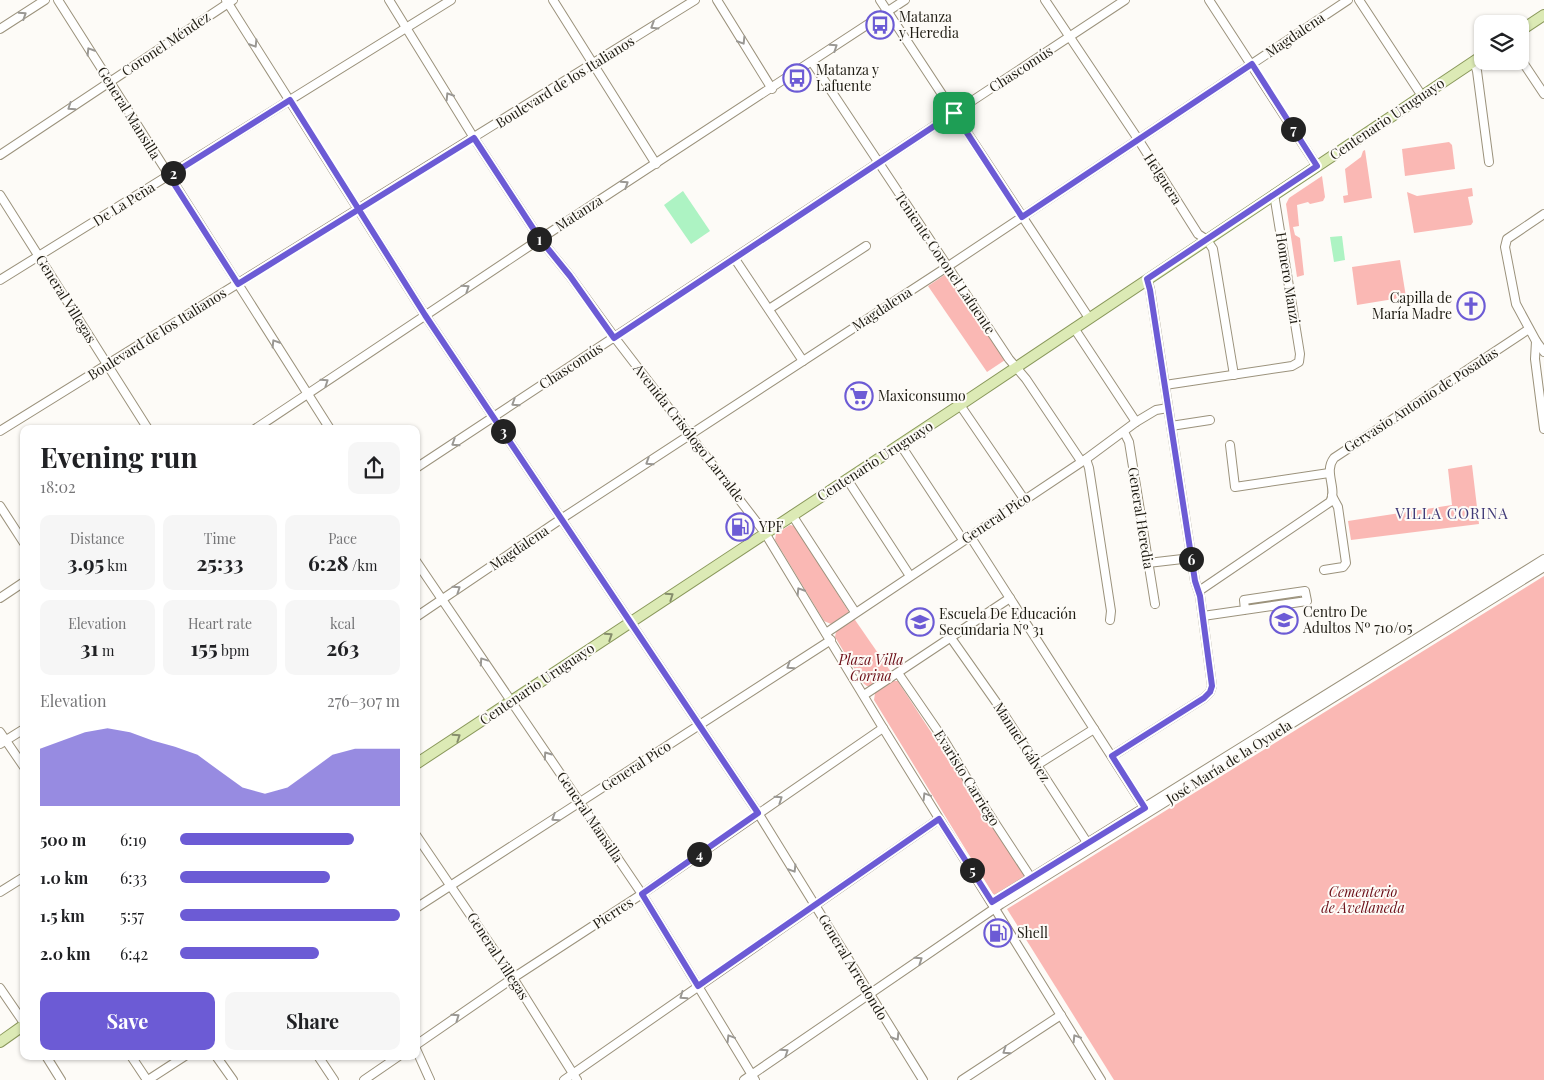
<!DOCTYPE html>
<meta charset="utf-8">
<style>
:root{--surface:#fff;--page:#f6f6f6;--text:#202124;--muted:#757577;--accent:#6c5bd5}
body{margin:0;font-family:"Playfair Display",serif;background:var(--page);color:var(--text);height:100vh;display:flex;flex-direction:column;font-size:19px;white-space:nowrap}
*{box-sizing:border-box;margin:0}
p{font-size:16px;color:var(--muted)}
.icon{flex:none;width:28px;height:28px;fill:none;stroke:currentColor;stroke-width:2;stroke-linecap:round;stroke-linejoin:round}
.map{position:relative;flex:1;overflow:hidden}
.side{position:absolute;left:20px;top:425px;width:400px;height:635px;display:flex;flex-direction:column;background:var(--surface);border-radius:10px;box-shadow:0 1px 4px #0004}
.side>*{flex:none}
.fabs{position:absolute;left:1474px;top:15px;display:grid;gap:10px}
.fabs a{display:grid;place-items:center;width:55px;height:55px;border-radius:10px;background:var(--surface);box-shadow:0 1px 4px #0004;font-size:25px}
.pin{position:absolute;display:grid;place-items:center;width:42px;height:42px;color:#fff;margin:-21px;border-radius:10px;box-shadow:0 2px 8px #0006}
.km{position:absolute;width:25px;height:25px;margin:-12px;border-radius:50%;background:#222;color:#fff;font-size:14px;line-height:25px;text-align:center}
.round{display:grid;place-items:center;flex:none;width:52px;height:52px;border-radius:10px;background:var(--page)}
.summary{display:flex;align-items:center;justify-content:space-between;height:85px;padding:0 20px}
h1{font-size:28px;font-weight:700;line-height:38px}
.metrics{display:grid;grid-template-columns:repeat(3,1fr);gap:8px;height:85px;padding:5px 20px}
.metrics div{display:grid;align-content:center;border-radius:10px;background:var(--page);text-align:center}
.metrics b{font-size:21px;font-weight:700}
.metrics small{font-size:14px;font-weight:400}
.metrics p{font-size:14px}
.chart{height:140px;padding:10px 20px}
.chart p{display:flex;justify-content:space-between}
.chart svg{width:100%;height:90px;margin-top:5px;fill:var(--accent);opacity:.7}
.cta{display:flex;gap:10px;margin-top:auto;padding:10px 20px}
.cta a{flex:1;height:58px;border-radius:10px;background:var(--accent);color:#fff;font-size:20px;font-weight:700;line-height:58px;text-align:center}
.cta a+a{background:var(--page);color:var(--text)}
ul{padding:0 20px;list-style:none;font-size:16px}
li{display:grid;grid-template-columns:80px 60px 1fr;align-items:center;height:38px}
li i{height:12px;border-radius:6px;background:var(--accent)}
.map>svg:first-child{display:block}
.green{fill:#fab8b4}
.water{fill:#adf3c3}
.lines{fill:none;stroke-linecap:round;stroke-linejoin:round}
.minor-casing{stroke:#9b927c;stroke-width:10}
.major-casing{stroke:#8a985b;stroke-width:12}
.minor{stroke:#fff;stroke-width:8}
.major{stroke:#dceab5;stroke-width:10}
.oneway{stroke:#9a9894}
.oneway2{stroke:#868d6c}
.route-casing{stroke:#fff;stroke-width:10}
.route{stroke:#6c5bd5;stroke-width:6}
.labels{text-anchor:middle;stroke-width:4;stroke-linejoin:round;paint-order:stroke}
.poi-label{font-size:14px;fill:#1e1b12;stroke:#fdfbf7;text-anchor:start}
.street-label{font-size:14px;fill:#1e1b12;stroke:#fdfbf7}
.park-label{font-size:14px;font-style:italic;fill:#6b0d16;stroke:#fdfbf7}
.neighbourhood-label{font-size:15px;letter-spacing:1px;fill:#403a77;stroke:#fdfbf7}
</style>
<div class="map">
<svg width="1544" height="1080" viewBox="0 0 1544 1080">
<rect width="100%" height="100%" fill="#fdfbf7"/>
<g class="green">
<path d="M1449 142 1452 145 1455 169 1405 176 1402 149Z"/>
<path d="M1365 150 1372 198 1344 203 1343 196 1348 195 1345 169 1361 157 1363 151Z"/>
<path d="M1322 176 1325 197 1323 201 1310 204 1308 202 1297 205 1299 226 1293 227 1295 235 1300 238 1304 275 1297 277 1286 204 1289 198Z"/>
<path d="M1472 188 1473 196 1468 197 1473 222 1471 225 1414 233 1407 192 1417 196Z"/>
<path d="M1400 260 1406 297 1357 305 1352 267Z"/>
<path d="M946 274 1005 360 987 372 928 286Z"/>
<path d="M1472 465 1479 524 1351 540 1348 521 1452 505 1448 469Z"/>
<path d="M790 525 795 526 849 612 831 624 824 621 775 540 776 534Z"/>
<path d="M1544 576V1080H1114L1007 909Z"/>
<path d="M853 617 891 672 871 686H867L863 683 835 637 836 632Z"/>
<path d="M892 681H898L899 683 1025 876V877L997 895 993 894 874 700 875 693Z"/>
</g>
<g class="water">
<path d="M683 191 710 231 691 244 664 205Z"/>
<path d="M1342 236 1345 260 1334 262 1330 237Z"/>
</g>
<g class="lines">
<g class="minor-casing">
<g id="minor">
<path d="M58 0 330 429"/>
<path d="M226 0 425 315 758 813 923 1080"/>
<path d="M389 0 474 138 540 239 570 276 615 338 765 533 883 728 1101 1080"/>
<path d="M553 0 656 164"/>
<path d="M717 0 772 89"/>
<path d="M880 0 1089 318"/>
<path d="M1045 0 1138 139 1198 234 1207 240 1213 249 1234 375"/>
<path d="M1209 0 1317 166"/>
<path d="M1359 0 1422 96"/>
<path d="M0 29 45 0"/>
<path d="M1520 58 1544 94"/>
<path d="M1474 61 1477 71 1489 162"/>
<path d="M812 62 1009 359 1026 379 1081 461"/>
<path d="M0 155 233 0"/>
<path d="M0 195 148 429"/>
<path d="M1544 214 1507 239 1505 247 1516 304 1536 341 1535 359 1544 429"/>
<path d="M735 259 803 361"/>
<path d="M0 280 451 0"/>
<path d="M769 309 866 246"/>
<path d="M1074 328 1136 422"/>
<path d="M1536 341 1544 352"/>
<path d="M1165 385 1292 366 1299 362 1300 354 1274 194"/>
<path d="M960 405 1024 499"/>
<path d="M1171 426 1210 420"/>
<path d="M255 429 540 239 905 0"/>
<path d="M0 431 695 0"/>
<path d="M1124 432 1129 442 1155 604"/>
<path d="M900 444 963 540"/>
<path d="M1230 445 1235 487 1329 473"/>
<path d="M1086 459 1089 468 1111 611 1110 620"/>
<path d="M416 468 1125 0"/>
<path d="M847 479 910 576"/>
<path d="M0 506 24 543"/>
<path d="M792 515 855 612"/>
<path d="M970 536 1146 810"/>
<path d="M416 561 642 894 755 1080"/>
<path d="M1148 563 1191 558"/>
<path d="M1324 570 1343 567 1346 563 1338 507 1332 496"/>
<path d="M1199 591 1330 502C1338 489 1323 472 1334 458L1529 329"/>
<path d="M0 598 24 582"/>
<path d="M1203 616 1307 601 1305 591 1244 600 1245 610"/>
<path d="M416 617 561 519 947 267 1348 0"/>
<path d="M826 633 1086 459 1136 422 1156 410 1168 408"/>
<path d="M951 638 996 702 1090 847"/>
<path d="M898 673 944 740 978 797 1033 881"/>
<path d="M864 695 1010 598"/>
<path d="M0 732 24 767"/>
<path d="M0 744 24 729"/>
<path d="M1112 756 1204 698 1210 692 1212 686 1200 596 1195 581 1150 289 1147 279"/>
<path d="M1037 765 1094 729"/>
<path d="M416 835 513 978 577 1080"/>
<path d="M0 892 24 877"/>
<path d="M992 902 1544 559"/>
<path d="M416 908 831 640"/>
<path d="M0 988 24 1023"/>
<path d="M416 1045 513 978 642 894 883 728"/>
<path d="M416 1049 430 1080"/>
<path d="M46 1056 61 1080"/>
<path d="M131 1056 147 1080"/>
<path d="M216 1056 233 1080"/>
<path d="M318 1056 334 1080"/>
<path d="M148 1080 185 1056"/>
<path d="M364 1080 399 1056"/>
<path d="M564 1080 939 819"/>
<path d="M744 1080 1001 904 1544 567"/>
<path d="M962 1080 1061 1015"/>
</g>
</g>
<g class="major-casing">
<g id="major">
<path d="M1520 31 1544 15"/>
<path d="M416 764 960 405 1482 56"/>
<path d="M0 1042 24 1025"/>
</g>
</g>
<use href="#minor" class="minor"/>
<use href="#major" class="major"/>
</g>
<defs><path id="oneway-chevron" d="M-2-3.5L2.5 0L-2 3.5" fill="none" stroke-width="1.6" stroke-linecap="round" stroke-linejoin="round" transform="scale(1.25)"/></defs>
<g class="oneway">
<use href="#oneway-chevron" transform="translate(23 15) rotate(-33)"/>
<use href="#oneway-chevron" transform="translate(654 26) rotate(148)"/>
<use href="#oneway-chevron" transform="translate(742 41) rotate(58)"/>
<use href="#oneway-chevron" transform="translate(254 44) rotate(58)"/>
<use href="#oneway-chevron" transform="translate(834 47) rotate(-34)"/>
<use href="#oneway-chevron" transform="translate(90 51) rotate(-122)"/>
<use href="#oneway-chevron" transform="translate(449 96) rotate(-122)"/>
<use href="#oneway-chevron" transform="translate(71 107) rotate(146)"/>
<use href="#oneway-chevron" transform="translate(625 184) rotate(-33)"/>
<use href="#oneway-chevron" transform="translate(466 288) rotate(-34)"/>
<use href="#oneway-chevron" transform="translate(275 343) rotate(-122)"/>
<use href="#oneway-chevron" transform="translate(325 382) rotate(-34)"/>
<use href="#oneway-chevron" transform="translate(515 403) rotate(147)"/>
<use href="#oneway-chevron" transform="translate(455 443) rotate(147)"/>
<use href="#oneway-chevron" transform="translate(649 462) rotate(147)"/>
<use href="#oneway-chevron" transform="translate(457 589) rotate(-34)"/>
<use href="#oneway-chevron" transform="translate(800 591) rotate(-122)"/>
<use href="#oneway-chevron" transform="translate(483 661) rotate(-124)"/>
<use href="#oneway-chevron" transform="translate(790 666) rotate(147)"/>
<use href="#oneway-chevron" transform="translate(547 755) rotate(-125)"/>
<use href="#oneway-chevron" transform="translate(926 796) rotate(-121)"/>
<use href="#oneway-chevron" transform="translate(779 799) rotate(-34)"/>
<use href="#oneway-chevron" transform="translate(555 818) rotate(147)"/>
<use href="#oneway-chevron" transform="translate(793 869) rotate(58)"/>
<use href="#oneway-chevron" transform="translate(919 960) rotate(-34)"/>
<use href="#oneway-chevron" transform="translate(683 996) rotate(145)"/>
<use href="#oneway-chevron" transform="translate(456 1017) rotate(-35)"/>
<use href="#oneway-chevron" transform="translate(896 1037) rotate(58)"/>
<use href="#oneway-chevron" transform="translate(730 1038) rotate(-121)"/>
<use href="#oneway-chevron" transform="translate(1076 1038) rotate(-122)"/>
<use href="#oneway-chevron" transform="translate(1006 1051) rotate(146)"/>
<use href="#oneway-chevron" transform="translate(785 1052) rotate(-34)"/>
</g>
<g class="oneway2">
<use href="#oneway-chevron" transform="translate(670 596) rotate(-34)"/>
<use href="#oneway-chevron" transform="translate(609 636) rotate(-33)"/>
<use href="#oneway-chevron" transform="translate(457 737) rotate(-34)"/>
</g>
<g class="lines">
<g class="route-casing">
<path id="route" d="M954 113 614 338 570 276 540 239 474 138 238 284 169 176 290 100C335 172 380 243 425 315L758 813 642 894 698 986 939 819 992 902 1145 808 1112 756 1204 698 1210 692 1212 686 1200 596 1195 581 1150 290 1147 279 1317 166 1252 64 1022 217 954 113"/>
</g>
<use href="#route" class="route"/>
</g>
<defs>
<g id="bus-ring" transform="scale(1.4375)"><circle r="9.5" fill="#fdfbf7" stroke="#6c5bd5" stroke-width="1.5"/><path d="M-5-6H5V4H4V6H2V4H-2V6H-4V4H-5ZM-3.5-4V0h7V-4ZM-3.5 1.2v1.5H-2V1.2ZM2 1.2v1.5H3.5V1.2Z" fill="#6c5bd5"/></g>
<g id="church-ring" transform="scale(1.4375)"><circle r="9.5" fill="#fdfbf7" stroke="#6c5bd5" stroke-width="1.5"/><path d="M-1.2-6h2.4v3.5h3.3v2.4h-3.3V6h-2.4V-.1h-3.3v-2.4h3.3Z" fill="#6c5bd5"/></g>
<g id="supermarket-ring" transform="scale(1.4375)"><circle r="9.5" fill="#fdfbf7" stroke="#6c5bd5" stroke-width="1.5"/><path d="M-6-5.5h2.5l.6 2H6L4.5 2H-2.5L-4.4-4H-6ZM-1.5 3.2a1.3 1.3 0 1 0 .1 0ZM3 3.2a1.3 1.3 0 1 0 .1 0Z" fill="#6c5bd5"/></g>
<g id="fuel-ring" transform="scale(1.4375)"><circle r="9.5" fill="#fdfbf7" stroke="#6c5bd5" stroke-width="1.5"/><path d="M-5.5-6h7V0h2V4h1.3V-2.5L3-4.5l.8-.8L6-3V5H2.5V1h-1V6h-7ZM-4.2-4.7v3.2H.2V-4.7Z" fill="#6c5bd5"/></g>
<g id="school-ring" transform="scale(1.4375)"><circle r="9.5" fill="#fdfbf7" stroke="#6c5bd5" stroke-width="1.5"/><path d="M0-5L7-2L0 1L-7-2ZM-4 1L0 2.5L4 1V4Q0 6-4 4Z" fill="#6c5bd5"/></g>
</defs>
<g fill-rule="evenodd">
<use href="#bus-ring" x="880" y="25"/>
<use href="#bus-ring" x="797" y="78"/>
<use href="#church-ring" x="1471" y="306"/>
<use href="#supermarket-ring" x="859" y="396"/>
<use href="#fuel-ring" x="740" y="527"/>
<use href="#school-ring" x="1284" y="620"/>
<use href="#school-ring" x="920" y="622"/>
<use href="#fuel-ring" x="998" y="933"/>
</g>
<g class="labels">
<g class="poi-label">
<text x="899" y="22">Matanza<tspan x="899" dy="16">y Heredia</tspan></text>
<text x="816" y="75">Matanza y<tspan x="816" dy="16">Lafuente</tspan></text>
<text x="1452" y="303" text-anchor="end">Capilla de<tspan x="1452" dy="16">María Madre</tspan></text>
<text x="878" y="401">Maxiconsumo</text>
<text x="759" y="532">YPF</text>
<text x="1303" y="617">Centro De<tspan x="1303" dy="16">Adultos Nº 710/05</tspan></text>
<text x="939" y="619">Escuela De Educación<tspan x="939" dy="16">Secundaria Nº 31</tspan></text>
<text x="1017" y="938">Shell</text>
</g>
<g class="street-label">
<text transform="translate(1295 35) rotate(-34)" y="5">Magdalena</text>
<text transform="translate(166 44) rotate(-34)" y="5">Coronel Méndez</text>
<text transform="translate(1021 69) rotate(-33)" y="5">Chascomús</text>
<text transform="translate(565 82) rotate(-32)" y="5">Boulevard de los Italianos</text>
<text transform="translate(129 113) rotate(58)" y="5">General Mansilla</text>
<text transform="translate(1387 119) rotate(-34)" y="5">Centenario Uruguayo</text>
<text transform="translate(1163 179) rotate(57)" y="5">Helguera</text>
<text transform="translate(124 204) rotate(-32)" y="5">De La Peña</text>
<text transform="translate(579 213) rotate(-33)" y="5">Matanza</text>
<text transform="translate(945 263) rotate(56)" y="5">Teniente Coronel Lafuente</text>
<text transform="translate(1288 278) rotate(81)" y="5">Homero Manzi</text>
<text transform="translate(66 299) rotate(58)" y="5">General Villegas</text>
<text transform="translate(882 309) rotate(-33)" y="5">Magdalena</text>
<text transform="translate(157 334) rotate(-32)" y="5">Boulevard de los Italianos</text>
<text transform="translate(571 366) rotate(-33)" y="5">Chascomús</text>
<text transform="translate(1421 400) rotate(-33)" y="5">Gervasio Antonio de Posadas</text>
<text transform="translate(689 433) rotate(52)" y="5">Avenida Crisólogo Larralde</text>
<text transform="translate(875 461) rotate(-33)" y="5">Centenario Uruguayo</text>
<text transform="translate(996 518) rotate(-34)" y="5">General Pico</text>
<text transform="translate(1141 518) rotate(81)" y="5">General Heredia</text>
<text transform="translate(519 548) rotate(-34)" y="5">Magdalena</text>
<text transform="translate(537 684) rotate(-34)" y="5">Centenario Uruguayo</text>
<text transform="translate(1022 742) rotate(57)" y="5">Manuel Gálvez</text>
<text transform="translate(1229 762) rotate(-32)" y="5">José María de la Oyuela</text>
<text transform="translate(636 766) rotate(-33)" y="5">General Pico</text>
<text transform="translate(967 778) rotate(58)" y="5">Evaristo Carriego</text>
<text transform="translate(590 817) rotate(56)" y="5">General Mansilla</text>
<text transform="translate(613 913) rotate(-33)" y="5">Pierres</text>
<text transform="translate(498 956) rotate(57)" y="5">General Villegas</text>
<text transform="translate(853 967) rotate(59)" y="5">General Arredondo</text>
</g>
<g class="park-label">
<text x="871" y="665">Plaza Villa<tspan x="871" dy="16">Corina</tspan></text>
<text x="1363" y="897">Cementerio<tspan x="1363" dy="16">de Avellaneda</tspan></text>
</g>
<g class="neighbourhood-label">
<text x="1452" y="519">VILLA CORINA</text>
</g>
</g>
</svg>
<div class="fabs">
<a><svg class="icon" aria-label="layers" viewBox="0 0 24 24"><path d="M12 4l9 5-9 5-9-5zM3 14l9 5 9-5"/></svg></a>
</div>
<div class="pin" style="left:954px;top:113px;background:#1e9e55"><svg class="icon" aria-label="arrive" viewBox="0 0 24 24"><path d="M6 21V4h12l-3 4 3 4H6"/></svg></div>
<b class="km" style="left:539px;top:239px">1</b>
<b class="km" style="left:173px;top:173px">2</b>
<b class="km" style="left:503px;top:431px">3</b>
<b class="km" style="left:699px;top:854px">4</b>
<b class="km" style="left:972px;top:870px">5</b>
<b class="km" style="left:1191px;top:559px">6</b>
<b class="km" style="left:1293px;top:129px">7</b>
<section class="side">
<div class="summary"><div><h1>Evening run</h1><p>18:02</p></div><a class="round"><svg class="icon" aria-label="share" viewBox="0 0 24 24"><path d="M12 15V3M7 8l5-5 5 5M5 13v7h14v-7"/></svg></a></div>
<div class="metrics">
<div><p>Distance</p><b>3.95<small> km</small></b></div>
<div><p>Time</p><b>25:33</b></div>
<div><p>Pace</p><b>6:28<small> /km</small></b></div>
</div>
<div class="metrics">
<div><p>Elevation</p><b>31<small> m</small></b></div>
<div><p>Heart rate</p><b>155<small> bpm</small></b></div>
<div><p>kcal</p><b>263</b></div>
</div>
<div class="chart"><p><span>Elevation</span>276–307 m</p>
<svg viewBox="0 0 160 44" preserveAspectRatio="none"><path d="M0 44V16L10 12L20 8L30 6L40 8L50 12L60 15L70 19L80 27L90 35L100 38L110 35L120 27L130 19L140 16L150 16L160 16V44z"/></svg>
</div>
<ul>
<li><b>500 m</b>6:19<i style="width:79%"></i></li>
<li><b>1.0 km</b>6:33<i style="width:68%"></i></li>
<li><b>1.5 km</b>5:57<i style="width:100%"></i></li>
<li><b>2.0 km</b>6:42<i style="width:63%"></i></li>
</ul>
<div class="cta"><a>Save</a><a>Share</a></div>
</section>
</div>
